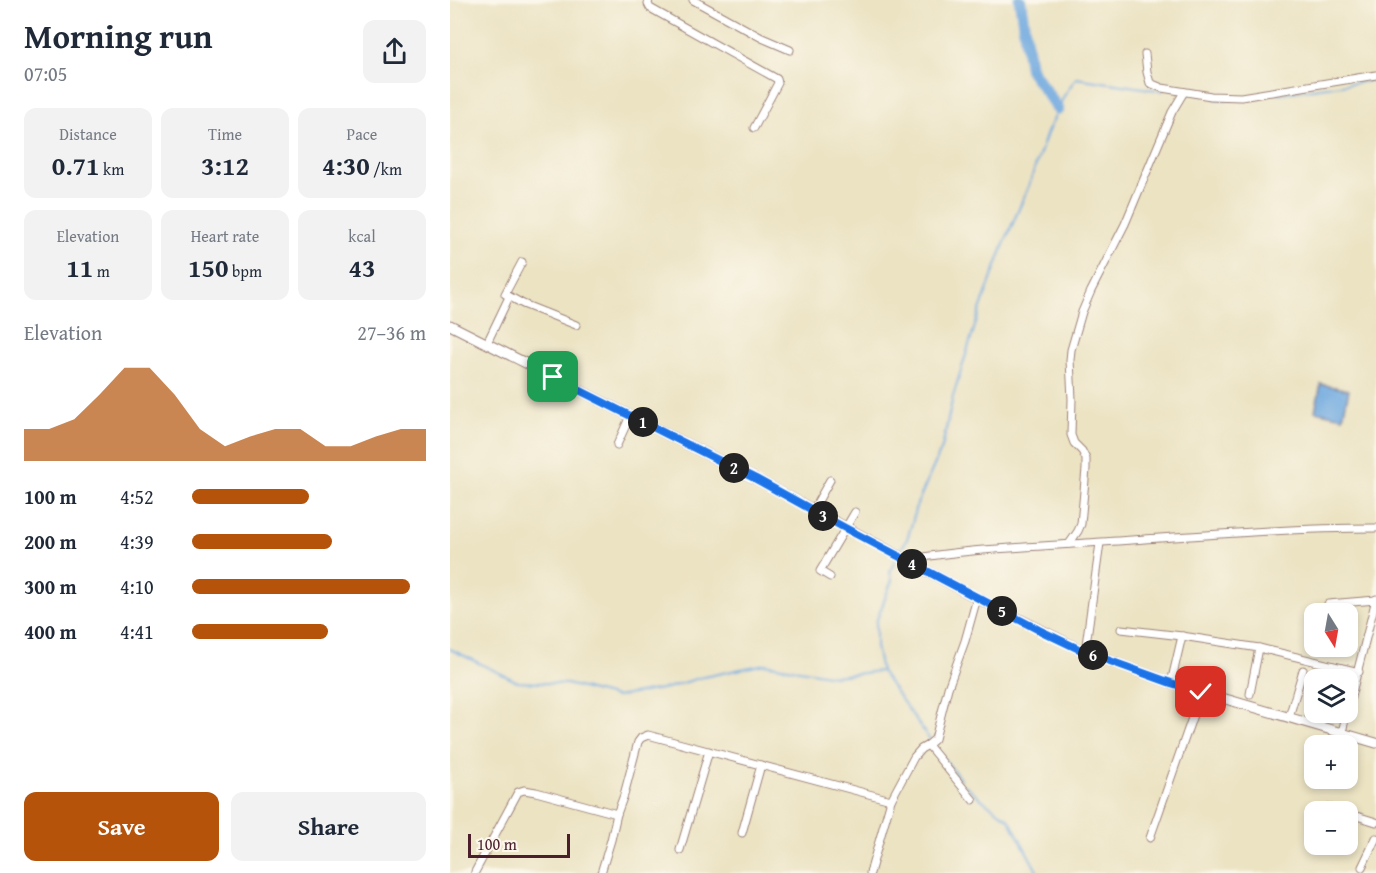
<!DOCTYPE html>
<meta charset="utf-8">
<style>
:root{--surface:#fff;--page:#f2f2f3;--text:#1f2937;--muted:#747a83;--accent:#b45309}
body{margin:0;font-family:"Gentium Book Plus",serif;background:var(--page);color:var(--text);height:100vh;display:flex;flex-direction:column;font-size:22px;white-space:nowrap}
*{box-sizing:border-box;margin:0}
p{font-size:20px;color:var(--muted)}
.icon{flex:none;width:33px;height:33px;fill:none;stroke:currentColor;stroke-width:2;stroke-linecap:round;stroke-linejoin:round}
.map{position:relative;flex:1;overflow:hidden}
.sheet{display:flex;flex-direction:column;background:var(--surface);width:450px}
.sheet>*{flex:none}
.needle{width:39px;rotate:169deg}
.buttons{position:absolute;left:854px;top:603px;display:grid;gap:12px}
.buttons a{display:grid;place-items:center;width:54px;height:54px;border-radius:12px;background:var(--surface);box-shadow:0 3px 9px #0003;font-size:30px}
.scale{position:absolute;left:18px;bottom:15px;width:102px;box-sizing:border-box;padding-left:6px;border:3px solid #4a1f2b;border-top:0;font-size:16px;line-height:21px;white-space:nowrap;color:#4a1f2b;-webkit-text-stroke:4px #fbf7ec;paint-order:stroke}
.pin{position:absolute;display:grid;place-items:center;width:51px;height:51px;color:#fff;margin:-26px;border-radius:12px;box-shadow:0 3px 9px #0006}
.km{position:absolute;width:30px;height:30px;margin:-15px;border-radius:50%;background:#222;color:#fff;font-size:16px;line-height:30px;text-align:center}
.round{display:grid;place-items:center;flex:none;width:63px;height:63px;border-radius:12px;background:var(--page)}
.head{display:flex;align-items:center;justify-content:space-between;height:102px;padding:0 24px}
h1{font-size:33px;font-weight:700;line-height:45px}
.stats{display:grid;grid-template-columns:repeat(3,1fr);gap:9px;height:102px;padding:6px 24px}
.stats div{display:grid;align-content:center;border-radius:12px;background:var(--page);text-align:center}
.stats b{font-size:26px;font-weight:700}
.stats small{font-size:16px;font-weight:400}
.stats p{font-size:16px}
.chart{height:168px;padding:12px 24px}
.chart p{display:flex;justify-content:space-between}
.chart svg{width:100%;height:108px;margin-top:6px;fill:var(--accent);opacity:.7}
.action{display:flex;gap:12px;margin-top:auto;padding:12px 24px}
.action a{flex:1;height:69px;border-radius:12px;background:var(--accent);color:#fff;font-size:24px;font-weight:700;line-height:69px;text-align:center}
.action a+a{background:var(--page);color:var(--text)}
ul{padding:0 24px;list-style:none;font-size:20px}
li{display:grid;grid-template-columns:96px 72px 1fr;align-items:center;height:45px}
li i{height:15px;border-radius:8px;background:var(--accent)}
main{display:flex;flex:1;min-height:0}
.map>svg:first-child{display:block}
.water{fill:#6fa9df;stroke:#5c6485;stroke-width:1.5}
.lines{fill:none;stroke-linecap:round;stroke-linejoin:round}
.stream{stroke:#6fa9df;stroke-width:2}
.river{stroke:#6fa9df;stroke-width:12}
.minor-casing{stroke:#9b8177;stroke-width:9}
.secondary-casing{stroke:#9b8177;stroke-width:11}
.minor{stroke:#fff;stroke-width:7}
.secondary{stroke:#fff;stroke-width:9}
.route-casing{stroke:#fff;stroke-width:12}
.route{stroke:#1a73e8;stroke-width:8}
</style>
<main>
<section class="sheet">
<div class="head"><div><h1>Morning run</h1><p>07:05</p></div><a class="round"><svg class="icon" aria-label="share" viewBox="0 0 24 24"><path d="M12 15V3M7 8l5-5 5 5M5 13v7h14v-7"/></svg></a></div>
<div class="stats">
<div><p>Distance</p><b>0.71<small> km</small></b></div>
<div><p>Time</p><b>3:12</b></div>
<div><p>Pace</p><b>4:30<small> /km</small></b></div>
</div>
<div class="stats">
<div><p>Elevation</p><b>11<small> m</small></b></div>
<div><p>Heart rate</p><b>150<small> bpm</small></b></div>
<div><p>kcal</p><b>43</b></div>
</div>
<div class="chart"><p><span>Elevation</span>27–36 m</p>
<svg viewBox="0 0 160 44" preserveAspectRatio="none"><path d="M0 44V31L10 31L20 27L30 17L40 6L50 6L60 17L70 31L80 38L90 34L100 31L110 31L120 38L130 38L140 34L150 31L160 31V44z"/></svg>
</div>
<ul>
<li><b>100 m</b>4:52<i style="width:50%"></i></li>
<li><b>200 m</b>4:39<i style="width:60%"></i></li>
<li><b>300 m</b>4:10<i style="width:93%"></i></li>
<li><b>400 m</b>4:41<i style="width:58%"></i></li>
</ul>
<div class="action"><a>Save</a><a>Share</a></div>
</section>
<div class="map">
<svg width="926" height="873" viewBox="0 0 926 873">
<rect width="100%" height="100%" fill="#fbf7ec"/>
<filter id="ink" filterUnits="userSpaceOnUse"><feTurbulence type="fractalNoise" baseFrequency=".0167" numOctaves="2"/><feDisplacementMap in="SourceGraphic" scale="12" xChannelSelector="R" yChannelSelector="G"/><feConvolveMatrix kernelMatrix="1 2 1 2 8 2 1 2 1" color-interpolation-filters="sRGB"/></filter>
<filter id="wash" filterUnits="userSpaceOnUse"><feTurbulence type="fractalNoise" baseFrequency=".008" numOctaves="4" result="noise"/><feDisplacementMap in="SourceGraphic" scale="24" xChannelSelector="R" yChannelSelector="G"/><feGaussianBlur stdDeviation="1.35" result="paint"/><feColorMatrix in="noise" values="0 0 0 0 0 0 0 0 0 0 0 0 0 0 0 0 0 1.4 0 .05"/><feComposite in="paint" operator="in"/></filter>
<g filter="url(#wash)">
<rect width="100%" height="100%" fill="#ece3c3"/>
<path class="water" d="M871 384 899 390 893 417 865 411Z"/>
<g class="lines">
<g class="stream">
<path d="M827 94 926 80"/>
<path d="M765 99 783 100"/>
<path d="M449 553 457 539 463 520 465 509 478 479 492 448 503 396 530 310 554 244 579 185 597 133 614 96 626 78 713 91"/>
<path d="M0 649 68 682 117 684 166 697 217 688 249 678 315 664 384 676 431 671 480 740"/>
<path d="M431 671 426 647V622L442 580 440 572 446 558"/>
<path d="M484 746 511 780"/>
<path d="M515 785 535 802 559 819 588 873"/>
</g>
<path class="river" d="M570 0 580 69 608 109"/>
</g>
</g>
<g filter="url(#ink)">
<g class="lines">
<g class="minor-casing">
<g id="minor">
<path d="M199 0 198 4 200 8 327 79 328 83 304 128"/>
<path d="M243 0 312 38 340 50"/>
<path d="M695 54 697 72 700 83 712 88 761 96 791 97 926 75"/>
<path d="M72 262 55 294 73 304 126 325"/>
<path d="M37 343 59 297"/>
<path d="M167 445 180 416"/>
<path d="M363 510 380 480"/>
<path d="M619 544 628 531 631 524 636 469V459L632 451 624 443 621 435 622 399 620 360 621 350 632 312 641 291 675 224 722 112 734 92"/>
<path d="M456 560C520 548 587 547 652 542 743 536 834 528 926 528"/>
<path d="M380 577 370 571 405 512"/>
<path d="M878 604 926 600"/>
<path d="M671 629 732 636 809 648 909 672"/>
<path d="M635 652 650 543"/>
<path d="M721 683 732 636"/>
<path d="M800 694 809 648"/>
<path d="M839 717 853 670"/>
<path d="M892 732 926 599"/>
<path d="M478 745 523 800"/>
<path d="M878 807 893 812"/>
<path d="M897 813 926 822"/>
<path d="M292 833 311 765"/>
<path d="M700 838 751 692"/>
<path d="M230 850 259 751"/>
<path d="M912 867 926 838"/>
<path d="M25 872 68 792 74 790 86 792 167 814"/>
<path d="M151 873 161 840 167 814 174 795 188 742 191 738 198 735 441 800"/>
<path d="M420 873 441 800 464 757 471 749 478 745 485 739 498 688 515 641 527 598"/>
</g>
</g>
<g class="secondary-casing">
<path id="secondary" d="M0 325 306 479 527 598 635 652 721 683 926 743"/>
</g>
<use href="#minor" class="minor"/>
<use href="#secondary" class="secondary"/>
</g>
</g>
<g class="lines" filter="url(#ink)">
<g class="route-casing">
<path id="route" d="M103 377 306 479 395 528 589 630 635 652 721 683 751 692"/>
</g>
<use href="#route" class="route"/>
</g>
</svg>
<div class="buttons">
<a><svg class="needle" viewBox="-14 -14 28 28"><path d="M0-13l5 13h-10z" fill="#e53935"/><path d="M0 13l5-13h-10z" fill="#747a83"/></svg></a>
<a><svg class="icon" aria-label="layers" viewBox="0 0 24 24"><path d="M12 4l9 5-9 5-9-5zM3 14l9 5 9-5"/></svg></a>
<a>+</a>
<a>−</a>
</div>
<div class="scale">100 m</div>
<div class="pin" style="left:103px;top:377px;background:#1e9e55"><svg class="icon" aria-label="arrive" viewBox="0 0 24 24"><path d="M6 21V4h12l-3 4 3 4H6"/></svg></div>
<div class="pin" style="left:751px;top:692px;background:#d93025"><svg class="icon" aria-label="check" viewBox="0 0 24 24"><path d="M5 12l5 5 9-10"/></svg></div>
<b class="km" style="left:193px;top:422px">1</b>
<b class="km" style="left:284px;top:468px">2</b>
<b class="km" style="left:373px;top:516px">3</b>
<b class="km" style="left:462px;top:564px">4</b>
<b class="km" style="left:552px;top:611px">5</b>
<b class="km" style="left:643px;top:655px">6</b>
</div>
</main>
